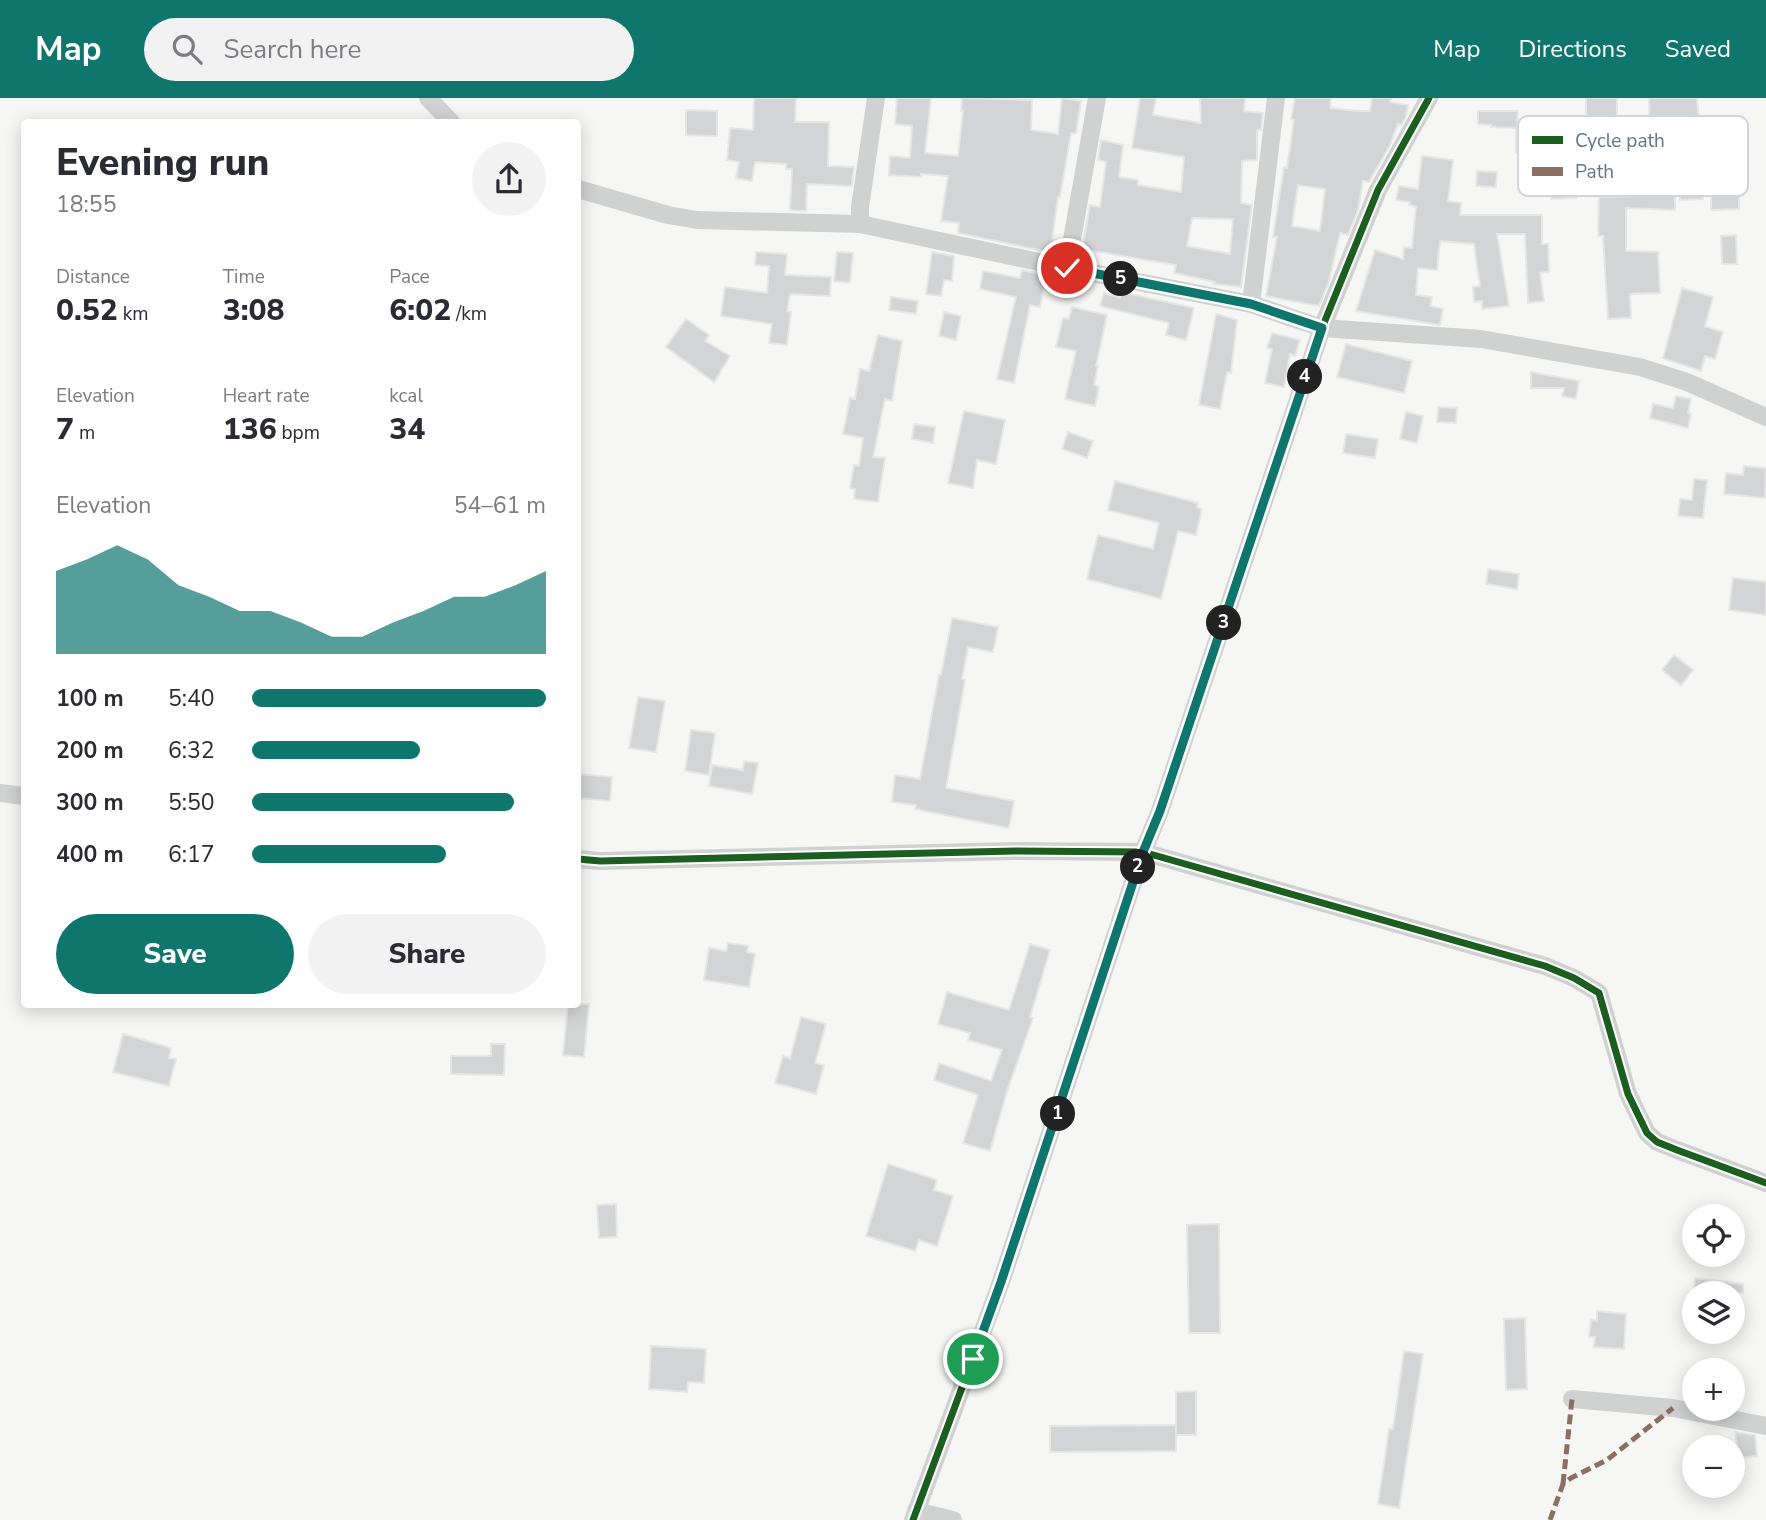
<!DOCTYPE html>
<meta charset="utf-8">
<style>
:root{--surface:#fff;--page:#f2f2f3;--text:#2b2b33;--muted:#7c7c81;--accent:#0f766e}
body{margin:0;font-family:"Nunito Sans",sans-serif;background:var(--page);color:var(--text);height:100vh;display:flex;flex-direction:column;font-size:26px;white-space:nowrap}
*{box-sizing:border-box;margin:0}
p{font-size:23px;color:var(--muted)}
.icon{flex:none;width:38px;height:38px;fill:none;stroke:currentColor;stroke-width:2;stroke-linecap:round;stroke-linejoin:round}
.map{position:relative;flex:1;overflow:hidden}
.side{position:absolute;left:21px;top:21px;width:560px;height:889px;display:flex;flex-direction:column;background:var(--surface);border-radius:7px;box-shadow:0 4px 18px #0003}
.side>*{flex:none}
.fabs{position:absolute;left:1682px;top:1106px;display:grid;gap:14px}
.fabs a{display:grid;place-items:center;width:63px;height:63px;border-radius:50%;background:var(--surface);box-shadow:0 4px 18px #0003;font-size:35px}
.pin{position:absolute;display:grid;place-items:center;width:60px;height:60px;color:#fff;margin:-30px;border:4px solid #fff;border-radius:50%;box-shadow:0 2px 7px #0007}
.km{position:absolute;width:35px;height:35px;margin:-18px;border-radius:50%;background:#222;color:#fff;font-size:19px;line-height:35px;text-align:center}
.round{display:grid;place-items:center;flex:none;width:74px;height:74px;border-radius:37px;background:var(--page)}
.headline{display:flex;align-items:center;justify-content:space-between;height:119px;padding:0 35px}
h1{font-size:38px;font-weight:800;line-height:52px}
.figures{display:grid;grid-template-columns:repeat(3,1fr);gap:10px;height:119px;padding:7px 35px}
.figures div{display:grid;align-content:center}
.figures b{font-size:30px;font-weight:800}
.figures small{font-size:19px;font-weight:400}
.figures p{font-size:19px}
.chart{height:196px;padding:14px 35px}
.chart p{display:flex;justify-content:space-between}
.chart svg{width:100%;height:126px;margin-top:7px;fill:var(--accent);opacity:.7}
.action{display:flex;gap:14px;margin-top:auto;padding:14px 35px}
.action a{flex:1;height:80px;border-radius:42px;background:var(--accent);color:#fff;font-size:28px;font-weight:800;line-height:80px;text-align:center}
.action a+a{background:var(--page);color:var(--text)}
ul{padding:0 35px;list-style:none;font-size:23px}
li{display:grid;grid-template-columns:112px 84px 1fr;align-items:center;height:52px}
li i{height:18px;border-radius:9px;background:var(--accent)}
header{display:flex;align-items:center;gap:42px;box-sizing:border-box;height:98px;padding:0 35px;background:var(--accent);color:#fff}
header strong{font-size:33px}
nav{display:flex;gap:38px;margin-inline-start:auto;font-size:24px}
.search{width:490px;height:63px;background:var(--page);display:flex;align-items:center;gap:18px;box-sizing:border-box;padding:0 24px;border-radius:38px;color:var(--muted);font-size:26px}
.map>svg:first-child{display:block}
.building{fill:#d3d4d5;stroke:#e6e6e5;stroke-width:2;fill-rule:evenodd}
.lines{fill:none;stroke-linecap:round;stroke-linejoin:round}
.street{stroke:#d0d2d2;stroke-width:18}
.quiet{stroke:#8d6e63;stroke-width:5;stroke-dasharray:10 5;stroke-linecap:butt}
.cycleway-casing{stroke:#fff;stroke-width:11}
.cycleway{stroke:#1b5e20;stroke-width:7}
.route-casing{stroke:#fff;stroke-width:14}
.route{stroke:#0f766e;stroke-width:9}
.key{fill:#fff;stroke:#d0d6db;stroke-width:2}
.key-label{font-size:19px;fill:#647588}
</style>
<header>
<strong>Map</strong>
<div class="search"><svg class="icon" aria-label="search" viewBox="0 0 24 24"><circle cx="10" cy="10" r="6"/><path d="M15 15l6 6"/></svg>Search here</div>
<nav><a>Map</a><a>Directions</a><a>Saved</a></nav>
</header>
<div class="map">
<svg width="1766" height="1422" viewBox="0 0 1766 1422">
<rect width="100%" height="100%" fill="#f6f7f5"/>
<g class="building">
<path d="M754 0H796L795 24H829L828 68 854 69 852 88 807 86 806 113 790 112 792 71H786V66L755 64 752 83 736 80 739 64 727 62 730 30 753 32Z"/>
<path d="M897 0H931L925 55 958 58 963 13H961L962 0 1032 2 1031 32 1058 36 1062 0 1081 3 1076 35H1071L1060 99H1058L1052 142 1060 143 1058 156 958 135 959 125 941 123 948 78 921 76V79L889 77 890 58 910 60 912 28 895 26Z"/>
<path d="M1140 0H1156L1153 17 1201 25 1200 0H1245L1244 13 1263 15 1261 32H1257V62L1242 63 1241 105 1252 107 1241 189 1214 186 1215 184 1174 175 1176 167 1082 151 1090 107 1100 109 1106 64 1098 62 1101 42 1123 47 1119 79 1138 82V87L1181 94 1184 59 1132 50ZM1192 120 1233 121 1230 156 1187 148Z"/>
<path d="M1295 0H1331L1330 10 1357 13H1370L1372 0H1391L1390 4 1408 7 1406 19 1401 27 1398 26 1389 49 1369 84 1363 83 1358 112 1348 137 1340 135 1329 183 1319 208 1266 198 1277 139H1273L1284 69 1287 70 1294 22 1291 21ZM1298 87 1325 91 1320 133 1292 128Z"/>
<path d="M1586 0H1617V19L1586 18Z"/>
<path d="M1649 0H1697L1699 23 1686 24 1684 55 1650 54Z"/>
<path d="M686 12 717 13V38L686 37Z"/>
<path d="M1478 13H1518L1517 30 1491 29V27L1478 26Z"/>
<path d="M1516 32H1554V55L1516 54Z"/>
<path d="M1422 58 1453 62 1448 103 1461 105 1460 117H1542V146H1548L1549 174 1540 175 1544 203 1528 205 1525 136H1497L1509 208 1482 211V203L1474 204 1473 189 1480 188 1474 146 1440 143 1437 172 1418 170 1416 197 1432 199 1430 208 1443 211 1440 227 1356 213 1375 152 1403 161 1404 149 1412 150 1416 109 1409 107 1410 104 1396 102 1399 88 1418 91Z"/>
<path d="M1574 65 1576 100 1551 101 1550 86 1555 85 1554 66Z"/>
<path d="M1477 73 1497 74 1496 89 1476 88Z"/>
<path d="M1686 78H1703V101L1680 102V83H1686Z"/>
<path d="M1641 90 1675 91V112L1626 110V153L1658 154 1660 195 1630 196 1631 220 1608 221 1603 138H1598L1599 99 1641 98Z"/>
<path d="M1711 90H1739V111L1711 112Z"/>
<path d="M1736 137 1737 166H1722L1721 138Z"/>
<path d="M756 154 787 156 785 177 831 179 830 198 790 196 787 213 791 214 787 247 769 245 772 226 721 218 725 189 767 195 769 168 755 167Z"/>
<path d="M837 154 853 155 850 185 834 183Z"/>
<path d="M932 154 954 158 952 183 944 182 941 198 926 196Z"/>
<path d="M1022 172 1046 177 1040 209 1030 207 1014 285 997 281 1016 199 980 191 983 173 1020 180Z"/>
<path d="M1682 190 1713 199 1705 228 1723 234 1715 261 1705 258 1701 273 1663 260Z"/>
<path d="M1121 194 1194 210 1186 242 1166 237 1169 225 1100 208 1104 195 1120 200Z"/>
<path d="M891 199 918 203 916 216 889 212Z"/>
<path d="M1072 209 1107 217 1096 268H1098L1094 287 1099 289 1095 308 1065 301 1076 253 1056 249 1063 220 1069 221Z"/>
<path d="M944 214 961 218 956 242 939 238Z"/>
<path d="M1216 216 1237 222 1231 275 1227 274 1220 311 1199 307Z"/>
<path d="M686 221 709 237 705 243 730 258 714 284 666 249Z"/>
<path d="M1272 235 1300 242 1295 258 1290 256 1284 289 1265 285 1272 251 1267 250Z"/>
<path d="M878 237 902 243 892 303 885 301 873 359 885 360 878 404 854 401 855 391 850 390 854 367 859 368 863 340 843 336 850 300 855 301 860 271 869 273Z"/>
<path d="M1346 246 1412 263 1404 295 1337 279Z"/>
<path d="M1531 274 1579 283 1576 301 1562 298 1564 290H1531Z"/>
<path d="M1676 298 1691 301 1688 315 1691 316 1688 330 1650 320 1653 306 1673 310Z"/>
<path d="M1438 309 1457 310 1456 325 1437 324Z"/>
<path d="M964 313 1005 322 996 366 977 362 973 390 948 385Z"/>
<path d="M1406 314 1423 318 1417 345 1400 341Z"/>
<path d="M914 326 935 329 933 345 912 341Z"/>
<path d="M1068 334 1093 343 1087 360 1062 351Z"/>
<path d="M1346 336 1378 341 1375 360 1343 355Z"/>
<path d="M1744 368 1766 370 1765 400 1724 396 1726 375 1743 377Z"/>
<path d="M1694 381 1707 382 1703 420 1678 418 1680 401 1692 402Z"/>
<path d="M1115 383 1198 405 1197 409 1202 411 1196 437 1178 433 1161 501 1087 481 1098 437 1153 451 1159 425 1108 412Z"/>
<path d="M1488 471 1519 476 1517 491 1486 486Z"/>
<path d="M1733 480 1766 484V517L1729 512Z"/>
<path d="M952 520 998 529 993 554 968 549 962 581 965 582 946 690 1014 703 1009 730 915 711 916 707 892 704 895 677 920 681 939 577H941Z"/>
<path d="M1674 557 1693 572 1681 587 1662 572Z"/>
<path d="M638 599 665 603 656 654 629 650Z"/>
<path d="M691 632 715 635 709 677 685 673Z"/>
<path d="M744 663 758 665 752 696 709 688 712 667 743 672Z"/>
<path d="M578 676 612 679 610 703 578 700Z"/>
<path d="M728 845 748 848 747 854 755 856 749 889 704 882 709 850 726 853Z"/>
<path d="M1030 846 1050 852 1030 919 1033 920 1008 990 990 1053 963 1045 978 997 934 982 939 965 991 983 1002 952 968 942 970 935 938 926 947 894 1009 912Z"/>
<path d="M568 906H589L584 959 563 957Z"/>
<path d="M801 919 826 926 815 965 824 967 816 996 775 985 783 958 790 960Z"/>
<path d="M123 936 171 950 169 960 176 961 169 988 113 974Z"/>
<path d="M491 946H505L504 977 451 976V958H491Z"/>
<path d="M888 1066 937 1082 934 1092 953 1098 937 1148 919 1142 915 1153 866 1138Z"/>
<path d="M616 1106 617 1139 599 1140 597 1107Z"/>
<path d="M1219 1126 1220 1235H1189L1187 1127Z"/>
<path d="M1695 1180 1743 1186V1195H1694Z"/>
<path d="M1597 1213 1626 1216 1624 1251 1594 1249 1595 1239H1589L1591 1222 1597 1223Z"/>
<path d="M1525 1220 1527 1291 1506 1292 1504 1221Z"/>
<path d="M651 1248 706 1251 704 1285 688 1284 687 1294 649 1291Z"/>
<path d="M1404 1253 1423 1256 1399 1410 1378 1406 1389 1331H1393Z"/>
<path d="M1196 1293V1337H1176V1294Z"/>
<path d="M1176 1327V1353L1050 1354V1328Z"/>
<path d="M1735 1334 1755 1337 1757 1358 1738 1360Z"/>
</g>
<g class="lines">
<g class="street">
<path d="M428 0 451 24"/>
<path d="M578 91 668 117 697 122 860 126 1067 170 1251 206 1322 230 1481 241 1640 269 1687 284 1766 319"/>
<path d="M860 126V109L876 0"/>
<path d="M1067 170 1097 0"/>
<path d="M1251 206 1276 0"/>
<path d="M0 695 24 698"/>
<path d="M578 761 600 763 1015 753 1143 754 1545 868 1574 880 1599 895 1628 996 1647 1035 1657 1044 1677 1052 1766 1085"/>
<path d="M1572 1301 1673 1310 1766 1328"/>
<path d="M916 1413 953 1422"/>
<path d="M913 1422 1001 1184 1143 754 1160 713 1322 230 1378 92 1429 0"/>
</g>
<g class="quiet">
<path d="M1563 1386 1572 1301"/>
<path d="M1550 1422 1563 1386 1571 1380 1607 1362 1673 1310"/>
</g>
<g class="cycleway-casing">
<g id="cycleway">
<path d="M578 761 600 763 1015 753 1143 754 1545 868 1574 880 1599 895 1628 996 1647 1035 1657 1044 1677 1052 1766 1085"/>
<path d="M913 1422 1001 1184 1143 754 1160 713 1322 230 1378 92 1429 0"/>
</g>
</g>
<use href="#cycleway" class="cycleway"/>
</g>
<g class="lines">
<g class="route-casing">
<path id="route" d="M973 1261 1001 1184 1143 754 1160 713 1322 230 1251 206 1067 170"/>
</g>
<use href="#route" class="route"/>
</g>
<rect x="1518" y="18" width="230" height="80" rx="10" class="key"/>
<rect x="1532" y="38" width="31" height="8" fill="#1b5e20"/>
<rect x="1532" y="69" width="31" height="9" fill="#8d6e63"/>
<g class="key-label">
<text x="1575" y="49">Cycle path</text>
<text x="1575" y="80">Path</text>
</g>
</svg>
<div class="fabs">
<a><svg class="icon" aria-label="locate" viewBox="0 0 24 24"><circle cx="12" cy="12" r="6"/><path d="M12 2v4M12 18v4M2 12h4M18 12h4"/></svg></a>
<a><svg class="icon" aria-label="layers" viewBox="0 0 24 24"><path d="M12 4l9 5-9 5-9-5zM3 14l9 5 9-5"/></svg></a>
<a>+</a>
<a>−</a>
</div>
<div class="pin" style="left:973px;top:1261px;background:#1e9e55"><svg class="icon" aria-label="arrive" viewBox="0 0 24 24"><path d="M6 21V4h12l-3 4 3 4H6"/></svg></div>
<div class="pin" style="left:1067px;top:170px;background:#d93025"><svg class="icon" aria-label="check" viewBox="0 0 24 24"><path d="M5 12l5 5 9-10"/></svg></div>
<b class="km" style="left:1058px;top:1016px">1</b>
<b class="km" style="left:1138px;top:769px">2</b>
<b class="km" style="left:1224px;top:525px">3</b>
<b class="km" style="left:1305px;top:279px">4</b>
<b class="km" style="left:1121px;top:181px">5</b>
<section class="side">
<div class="headline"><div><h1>Evening run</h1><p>18:55</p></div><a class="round"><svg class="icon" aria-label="share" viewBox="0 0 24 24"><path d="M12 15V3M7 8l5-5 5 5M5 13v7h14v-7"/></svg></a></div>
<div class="figures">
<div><p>Distance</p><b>0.52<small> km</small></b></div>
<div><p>Time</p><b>3:08</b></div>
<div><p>Pace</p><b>6:02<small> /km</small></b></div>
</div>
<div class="figures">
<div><p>Elevation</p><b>7<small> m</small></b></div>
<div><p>Heart rate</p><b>136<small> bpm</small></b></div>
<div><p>kcal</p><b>34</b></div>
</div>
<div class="chart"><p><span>Elevation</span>54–61 m</p>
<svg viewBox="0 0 160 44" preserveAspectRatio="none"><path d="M0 44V15L10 11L20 6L30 11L40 20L50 24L60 29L70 29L80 33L90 38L100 38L110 33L120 29L130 24L140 24L150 20L160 15V44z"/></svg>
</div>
<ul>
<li><b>100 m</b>5:40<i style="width:100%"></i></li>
<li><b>200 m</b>6:32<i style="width:57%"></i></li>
<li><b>300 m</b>5:50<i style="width:89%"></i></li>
<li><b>400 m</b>6:17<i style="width:66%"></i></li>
</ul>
<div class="action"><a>Save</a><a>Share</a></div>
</section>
</div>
